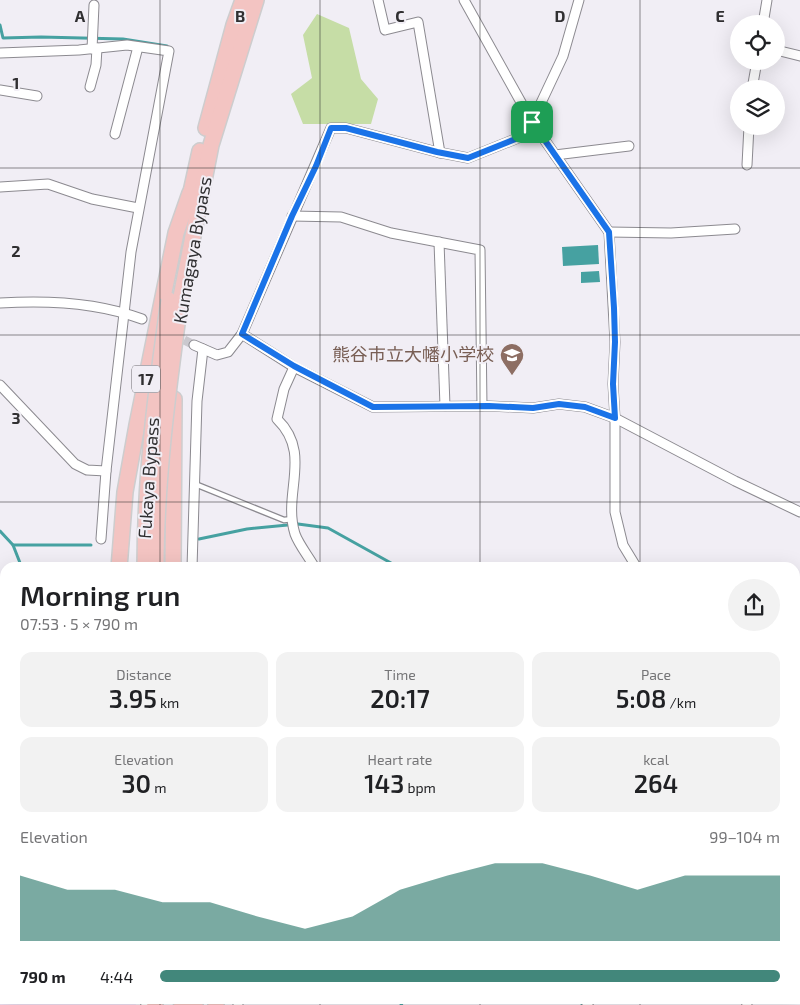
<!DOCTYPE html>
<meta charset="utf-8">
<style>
:root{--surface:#fff;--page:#f2f2f2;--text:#202124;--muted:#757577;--accent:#42877b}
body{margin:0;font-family:"Exo 2","Noto Sans JP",sans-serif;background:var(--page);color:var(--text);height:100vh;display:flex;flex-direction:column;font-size:19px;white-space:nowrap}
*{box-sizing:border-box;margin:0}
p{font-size:16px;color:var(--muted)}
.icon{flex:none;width:28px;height:28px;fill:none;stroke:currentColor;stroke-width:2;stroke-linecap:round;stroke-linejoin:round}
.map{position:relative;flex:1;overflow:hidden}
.panel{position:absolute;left:0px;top:562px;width:800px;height:442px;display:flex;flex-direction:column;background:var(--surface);border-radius:15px 15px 0 0;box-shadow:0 5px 20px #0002}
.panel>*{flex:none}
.buttons{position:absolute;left:730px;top:15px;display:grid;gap:10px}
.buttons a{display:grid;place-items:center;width:55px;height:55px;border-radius:50%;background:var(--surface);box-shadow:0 5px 20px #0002;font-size:25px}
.pin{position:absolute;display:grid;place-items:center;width:42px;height:42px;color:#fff;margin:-21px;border-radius:10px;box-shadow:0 2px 8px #0006}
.round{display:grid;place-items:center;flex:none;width:52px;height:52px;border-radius:26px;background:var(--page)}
.headline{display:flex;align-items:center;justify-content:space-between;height:85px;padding:0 20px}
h1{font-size:28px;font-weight:600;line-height:38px}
.stats{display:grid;grid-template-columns:repeat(3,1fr);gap:8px;height:85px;padding:5px 20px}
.stats div{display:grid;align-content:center;border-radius:12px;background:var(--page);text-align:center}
.stats b{font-size:25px;font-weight:600}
.stats small{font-size:14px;font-weight:400}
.stats p{font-size:14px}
.chart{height:140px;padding:10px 20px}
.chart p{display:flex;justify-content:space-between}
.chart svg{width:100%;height:90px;margin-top:5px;fill:var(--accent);opacity:.7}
ul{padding:0 20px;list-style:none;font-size:16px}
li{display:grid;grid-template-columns:80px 60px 1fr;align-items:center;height:38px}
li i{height:12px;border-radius:6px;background:var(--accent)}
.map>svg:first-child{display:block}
.commercial{fill:#efe0f2}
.green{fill:#c6dda6}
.water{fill:#46a1a1}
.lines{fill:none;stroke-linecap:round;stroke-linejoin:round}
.stream{stroke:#46a1a1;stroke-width:3}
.minor-tunnel{stroke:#cac8ce;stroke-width:9;stroke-dasharray:9 4.5;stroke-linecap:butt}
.service-casing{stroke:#8c8a90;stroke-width:7}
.minor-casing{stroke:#8c8a90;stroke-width:11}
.primary-casing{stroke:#cdcdce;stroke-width:16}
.trunk-casing{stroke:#cdcdce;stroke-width:18}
.service{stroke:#fff;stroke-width:4.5}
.minor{stroke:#fff;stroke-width:9}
.primary{stroke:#f6d3d1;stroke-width:14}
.trunk{stroke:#f3c4c2;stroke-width:15}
.trunk-bridge-casing{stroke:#cdcdce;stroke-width:18;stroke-linecap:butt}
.trunk-bridge{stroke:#f3c4c2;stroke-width:15}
.route-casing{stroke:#fff;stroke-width:10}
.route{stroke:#1a73e8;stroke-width:6}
.grid{fill:none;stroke:#302f31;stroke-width:1;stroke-opacity:0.55}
.labels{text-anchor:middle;stroke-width:4;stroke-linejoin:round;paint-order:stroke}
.shield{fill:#f1eef5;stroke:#6a686c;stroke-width:1}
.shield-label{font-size:16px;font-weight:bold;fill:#302f31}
.street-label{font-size:18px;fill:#302f31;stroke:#f1eef5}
.education-label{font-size:18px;fill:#785e54;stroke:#f1eef5;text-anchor:end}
.grid-label{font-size:16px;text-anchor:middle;font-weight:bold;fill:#302f31;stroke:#f1eef5;stroke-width:4;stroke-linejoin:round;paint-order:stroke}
</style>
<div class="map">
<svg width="800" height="1005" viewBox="0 0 800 1005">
<rect width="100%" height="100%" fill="#f1eef5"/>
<path class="commercial" d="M5 931V1000H135L136 1005H0V932Z"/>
<path class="green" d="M317 14 349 28 361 79 378 99 371 124H303L291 94 312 78 303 35Z"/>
<g class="water">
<path d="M598 245 599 264 563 266 562 247Z"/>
<path d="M599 271 600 282 581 283V272Z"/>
</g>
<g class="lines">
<g class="stream">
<path d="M0 25 3 38 41 37 123 39 167 46"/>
<path d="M0 531 13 545 22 568"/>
<path d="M199 539 247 529 298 524 328 528 400 568"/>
<path d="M13 545H91"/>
<path d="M401 1005 404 1000"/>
<path d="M582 1005 584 1000"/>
</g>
<path class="minor-tunnel" d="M172 334 194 345"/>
<g class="service-casing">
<path id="service" d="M195 484 284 520 293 519"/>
</g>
<g class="minor-casing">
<g id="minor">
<path d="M378 0 385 30 418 22 440 153"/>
<path d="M464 0 532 122 609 232 615 342 613 384 615 418V512L623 545 637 568"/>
<path d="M763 24 767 0"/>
<path d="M92 49 94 5"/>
<path d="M776 50 800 56"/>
<path d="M0 53 79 50 127 45 169 51 131 252 106 471 101 539"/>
<path d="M90 87 96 65 97 48"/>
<path d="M752 89 757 61"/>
<path d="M0 90 37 96"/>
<path d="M115 134 138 47"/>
<path d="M555 155 629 146"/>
<path d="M747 165 749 126"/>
<path d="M0 187 48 184 92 199 138 208"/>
<path d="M292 216 341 217 391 233 480 250 482 406"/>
<path d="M609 232 671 233 735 229"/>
<path d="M439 242 445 406"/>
<path d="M0 303C47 300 97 302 142 319"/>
<path d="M242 334 294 367 373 407 489 406 533 408 559 404 585 407 615 418 735 481 800 512"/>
<path d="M194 345 217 355 228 352 242 334 331 128H346L437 152 468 158 523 136 532 122 563 56 579 0"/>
<path d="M294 367 284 389 277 419C313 454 282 493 295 534 299 545 309 557 315 568"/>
<path d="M0 385 75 464 87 470 106 471"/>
<path d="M192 568 197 401 203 349"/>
<path d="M795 637 800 638"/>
<path d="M795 731 800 735"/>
<path d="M795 904 800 902"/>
<path d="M145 1000 146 1005"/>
<path d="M238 1000V1005"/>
<path d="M746 1000 747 1005"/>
<path d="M587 1005 590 1000"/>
</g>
</g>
<g class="primary-casing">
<path id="primary" d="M795 833 800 842"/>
</g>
<g class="trunk-casing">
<g id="trunk">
<path d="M206 128 234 25 243 0"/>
<path d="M189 201 200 151"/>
<path d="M180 302 211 145 256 0"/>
<path d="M119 568 125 492 137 425 176 233 190 193"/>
<path d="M173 568 174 399"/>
<path d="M795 590 800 588"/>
<path d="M795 606 800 604"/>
<path d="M0 899 5 897"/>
<path d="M0 923 5 921"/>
<path d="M154 1000 155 1005"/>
<path d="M181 1000 182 1005"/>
<path d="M194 1000 195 1005"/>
<path d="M216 1000V1005"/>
</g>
</g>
<use href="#service" class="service"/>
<use href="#minor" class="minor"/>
<use href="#primary" class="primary"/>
<use href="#trunk" class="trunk"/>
<g class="trunk-bridge-casing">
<g id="trunk-bridge">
<path d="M145 568C145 476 156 390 169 300"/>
<path d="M156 568C156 478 168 390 180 302"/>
</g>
</g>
<use href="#trunk-bridge" class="trunk-bridge"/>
</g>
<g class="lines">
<g class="route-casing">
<path id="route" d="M532 122 609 232 614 308 615 342 613 384 615 418 585 407 559 404 533 408 489 406 373 407 294 366 242 334 292 216 316 166 331 128H346L437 152 468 158 523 136Z"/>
</g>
<use href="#route" class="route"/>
</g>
<path class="grid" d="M160 0V568M320 0V568M480 0V568M640 0V568M0 168H800M0 335H800M0 502H800M0 670H5M795 670H800M0 838H5M795 838H800M160 1000V1005M320 1000V1005M480 1000V1005M640 1000V1005"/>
<defs>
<g id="school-pin" transform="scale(1.25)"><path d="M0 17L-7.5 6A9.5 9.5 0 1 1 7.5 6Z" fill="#8d6e63" stroke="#f1eef5"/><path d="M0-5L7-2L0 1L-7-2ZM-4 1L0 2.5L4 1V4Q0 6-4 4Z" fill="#fff"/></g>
</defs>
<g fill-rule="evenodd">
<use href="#school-pin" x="512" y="355"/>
</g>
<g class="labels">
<rect class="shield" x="132" y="365.5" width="28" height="27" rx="4"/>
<g class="shield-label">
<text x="146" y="385">17</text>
</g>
<g class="street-label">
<text transform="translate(193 250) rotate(-80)" y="6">Kumagaya Bypass</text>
<text transform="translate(149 478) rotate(-86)" y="6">Fukaya Bypass</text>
</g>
<g class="education-label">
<text x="494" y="361">熊谷市立大幡小学校</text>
</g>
</g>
<g class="grid-label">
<text x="80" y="22">A</text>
<text x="240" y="22">B</text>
<text x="400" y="22">C</text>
<text x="560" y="22">D</text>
<text x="720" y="22">E</text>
<text x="16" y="89">1</text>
<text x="16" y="257">2</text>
<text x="16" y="424">3</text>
</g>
</svg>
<div class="buttons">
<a><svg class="icon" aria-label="locate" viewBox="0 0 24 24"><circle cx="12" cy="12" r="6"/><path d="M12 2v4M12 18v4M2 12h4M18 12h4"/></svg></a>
<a><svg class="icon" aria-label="layers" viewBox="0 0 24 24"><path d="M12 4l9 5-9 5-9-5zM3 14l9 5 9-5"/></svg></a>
</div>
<div class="pin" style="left:532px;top:122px;background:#1e9e55"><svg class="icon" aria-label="arrive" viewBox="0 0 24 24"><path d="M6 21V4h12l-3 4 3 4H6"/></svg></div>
<section class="panel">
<div class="headline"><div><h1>Morning run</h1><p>07:53 · 5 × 790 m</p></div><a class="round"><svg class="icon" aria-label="share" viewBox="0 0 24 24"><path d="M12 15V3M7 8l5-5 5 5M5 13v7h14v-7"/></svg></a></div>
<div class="stats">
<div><p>Distance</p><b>3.95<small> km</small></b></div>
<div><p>Time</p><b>20:17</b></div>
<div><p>Pace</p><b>5:08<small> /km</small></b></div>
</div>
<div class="stats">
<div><p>Elevation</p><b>30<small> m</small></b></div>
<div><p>Heart rate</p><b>143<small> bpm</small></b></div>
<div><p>kcal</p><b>264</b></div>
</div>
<div class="chart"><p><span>Elevation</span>99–104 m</p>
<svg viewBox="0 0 160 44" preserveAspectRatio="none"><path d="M0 44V12L10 19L20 19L30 25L40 25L50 32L60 38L70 32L80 19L90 12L100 6L110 6L120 12L130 19L140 12L150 12L160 12V44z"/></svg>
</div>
<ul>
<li><b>790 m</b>4:44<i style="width:100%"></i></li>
</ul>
</section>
</div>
